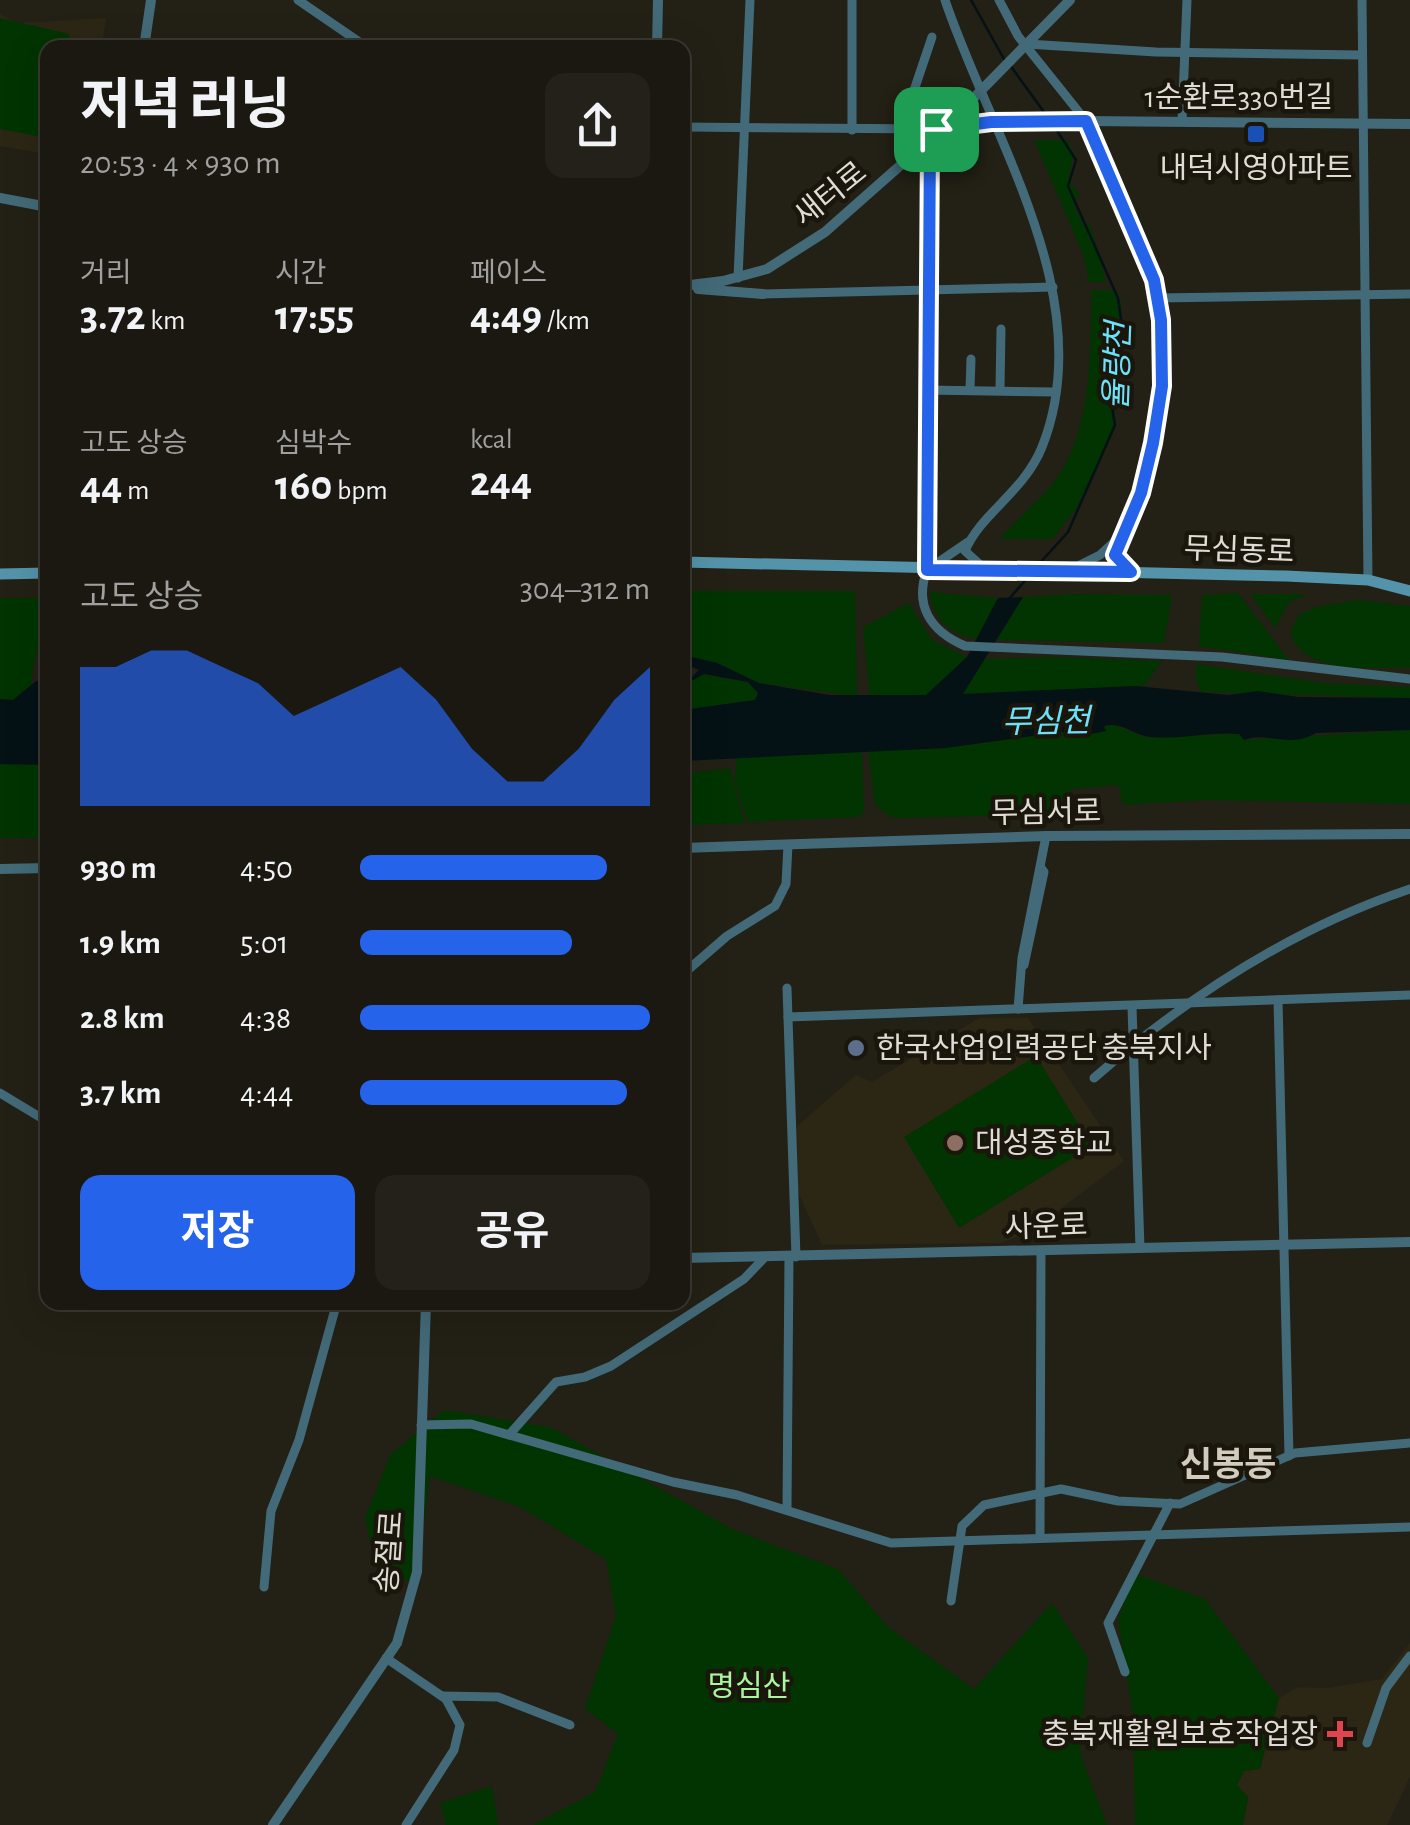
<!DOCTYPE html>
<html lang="ko">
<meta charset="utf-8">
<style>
:root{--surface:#1a1810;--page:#232119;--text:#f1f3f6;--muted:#9fa09f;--line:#383730;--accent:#2563eb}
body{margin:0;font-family:"Alegreya Sans","Noto Sans KR",sans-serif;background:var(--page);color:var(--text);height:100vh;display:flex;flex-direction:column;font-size:38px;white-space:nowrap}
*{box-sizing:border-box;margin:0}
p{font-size:32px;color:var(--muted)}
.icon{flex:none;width:55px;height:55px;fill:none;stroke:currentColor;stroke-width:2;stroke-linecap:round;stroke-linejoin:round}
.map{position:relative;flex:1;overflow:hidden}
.side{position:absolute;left:40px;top:40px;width:650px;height:1270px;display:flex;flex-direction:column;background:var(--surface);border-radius:20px;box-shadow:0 10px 40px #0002,0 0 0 2px var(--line)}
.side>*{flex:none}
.pin{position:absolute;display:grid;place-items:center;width:85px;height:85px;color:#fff;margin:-42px;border-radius:20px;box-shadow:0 5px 15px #0006}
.round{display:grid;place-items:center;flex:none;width:105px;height:105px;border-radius:20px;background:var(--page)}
.summary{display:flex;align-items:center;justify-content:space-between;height:170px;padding:0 40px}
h1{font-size:55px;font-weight:700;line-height:75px}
.figures{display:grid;grid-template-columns:repeat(3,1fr);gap:15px;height:170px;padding:10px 40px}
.figures div{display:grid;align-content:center}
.figures b{font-size:42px;font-weight:700}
.figures small{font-size:28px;font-weight:400}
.figures p{font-size:28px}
.chart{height:280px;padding:20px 40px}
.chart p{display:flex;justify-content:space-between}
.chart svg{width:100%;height:180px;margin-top:10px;fill:var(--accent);opacity:.7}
.action{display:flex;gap:20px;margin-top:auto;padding:20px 40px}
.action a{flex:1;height:115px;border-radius:20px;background:var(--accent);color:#fff;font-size:40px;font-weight:700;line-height:115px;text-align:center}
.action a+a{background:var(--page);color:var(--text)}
ul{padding:0 40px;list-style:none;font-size:32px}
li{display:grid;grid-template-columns:160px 120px 1fr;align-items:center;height:75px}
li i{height:25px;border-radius:12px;background:var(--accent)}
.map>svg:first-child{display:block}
.built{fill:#2c2615}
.green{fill:#013400}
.water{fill:#041115}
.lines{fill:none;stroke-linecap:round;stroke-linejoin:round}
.stream{stroke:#041115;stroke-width:2.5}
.minor{stroke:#436a78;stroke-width:9}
.tertiary{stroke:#436a78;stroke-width:10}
.secondary{stroke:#5494aa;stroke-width:11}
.route-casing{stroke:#fff;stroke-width:20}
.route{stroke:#2563eb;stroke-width:12}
.transit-dot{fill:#1a4fb4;stroke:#1a160c;stroke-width:4}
.service-dot{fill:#5c6f8a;stroke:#1a160c;stroke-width:4}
.education-dot{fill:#8d6e63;stroke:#1a160c;stroke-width:4}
.health-dot{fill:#e0444e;stroke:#1a160c;stroke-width:4}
.labels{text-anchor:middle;stroke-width:9;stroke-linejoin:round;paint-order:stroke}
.street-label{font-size:30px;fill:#dfdcd5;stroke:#1a160c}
.poi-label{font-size:30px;fill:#dfdcd5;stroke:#1a160c;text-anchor:start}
.park-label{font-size:30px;fill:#aaf69f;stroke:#1a160c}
.water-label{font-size:32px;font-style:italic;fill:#6ce1f9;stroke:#1a160c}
.quarter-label{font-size:35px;font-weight:bold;fill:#d1ccbd;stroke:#1a160c}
</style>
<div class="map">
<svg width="1410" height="1825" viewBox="0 0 1410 1825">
<rect width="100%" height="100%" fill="#232015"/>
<g class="built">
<path d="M0 14 17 23 106 18 102 47 48 48 47 154 0 146Z"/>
<path d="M979 1018H1028L1124 1161 1030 1232 1001 1243 822 1245 798 1192 797 1126 856 1075 872 1082Z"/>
<path d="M1410 1643V1777L1387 1825H1243L1248 1798 1237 1785 1244 1771 1260 1769 1279 1698 1298 1687 1327 1688 1382 1679Z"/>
</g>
<g class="green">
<path d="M0 18 69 34 67 47 48 48 47 138 0 129Z"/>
<path d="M1034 140H1067L1074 154 1068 181 1079 193 1074 207 1087 231V223L1091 226 1106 282H1089L1083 254Z"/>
<path d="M1091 290H1116V301H1121C1122 325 1117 342 1119 364L1115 366 1112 360 1108 401 1115 426 1076 509 1052 539H1000C1018 516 1043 499 1059 475 1092 425 1091 347 1091 290Z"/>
<path d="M682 591H855L857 696 759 683 717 663 683 655Z"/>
<path d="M930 592 998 598 977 639C950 634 933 620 930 592Z"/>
<path d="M1238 593 1289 660 1199 646 1202 595Z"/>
<path d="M1076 594 1172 595 1164 643 997 640 1023 597Z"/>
<path d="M1250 594H1307L1289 602 1275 628Z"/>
<path d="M0 598H47C47 629 32 654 32 684L13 700 0 699Z"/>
<path d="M1359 600 1410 606V668C1372 666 1306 677 1290 633L1299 614 1320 606Z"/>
<path d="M909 603 932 640 967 657 927 695 870 697 863 627Z"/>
<path d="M1050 657 1162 661 1144 686 961 694 985 659Z"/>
<path d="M1196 664 1324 683 1410 687V698L1201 692 1196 681Z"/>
<path d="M699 674 748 682 758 693 755 700 683 710V686Z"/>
<path d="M1111 724 1145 737 1239 734 1244 740 1410 730V804L1206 800 1123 805 1118 785 1071 789 1070 810 1063 814 903 818 891 817 875 805 868 750 945 748 1084 729 1092 734Z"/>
<path d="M862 751 864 811 859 817 748 822 735 782 736 758Z"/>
<path d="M0 764 47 765V838H0Z"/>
<path d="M730 768 745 823 683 825V774Z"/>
<path d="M1036 1056 1092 1146 959 1228 904 1137Z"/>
<path d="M444 1410 550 1427 734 1530 838 1569 888 1627 974 1689 1052 1603 1088 1658 1080 1753 1107 1825H533L595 1792 618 1734 585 1709 616 1616 606 1559 520 1507 430 1476 416 1581 379 1578 365 1518 390 1455Z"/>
<path d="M1133 1573 1205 1599 1279 1698 1260 1769 1244 1771 1237 1785 1248 1797 1243 1825H1135L1133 1715 1118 1621Z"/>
<path d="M492 1786 498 1825H446L440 1803Z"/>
</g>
<g class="water">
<path d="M1023 597 963 694 1135 686 1228 695 1258 691 1298 697 1410 698V730L1316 733C1290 749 1268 731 1244 740L1239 734C1210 731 1180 740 1150 737 1134 735 1121 721 1104 726L1106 731 1091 734 1084 729 945 748 683 761V710L755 700 758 693 748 682 704 674 683 686 699 670 683 663V655L717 663 759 683 829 695H926L967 657 998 598Z"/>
<path d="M47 679V693L38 699 47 711V765L0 764V699L13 700 36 681Z"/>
</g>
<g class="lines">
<g class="stream">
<path d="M971 0 1004 59"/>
<path d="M1010 65 1049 119"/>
<path d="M1038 565 1068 532 1115 425 1111 400 1122 327 1118 298 1068 186 1076 160 1054 126"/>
<path d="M1009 599 1030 575"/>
</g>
<g class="minor">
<path d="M298 0 368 48"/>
<path d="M945 0C991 137 1101 299 1042 447 1024 492 981 513 965 551L985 569"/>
<path d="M999 0 1018 36 1086 121 1158 298 1162 386 1141 493 1114 542 1100 555 1070 570"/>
<path d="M1362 0 1368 580"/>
<path d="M1027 44 1156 52 1361 55"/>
<path d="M1182 121 1187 0"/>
<path d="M682 127 937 129"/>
<path d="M901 129 932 37"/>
<path d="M852 130V0"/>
<path d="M738 278 750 0"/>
<path d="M763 294 1053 287"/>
<path d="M1158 298 1410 294"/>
<path d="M970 389 971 359"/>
<path d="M1000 389 1001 329"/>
<path d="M926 390 1055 392"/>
<path d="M1121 537 1116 560 1131 572"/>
<path d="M968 542 927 570C914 605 930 631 965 646L1222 657 1410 679"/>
<path d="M927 570 930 140"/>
<path d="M1024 965 1044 872 1041 868"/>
<path d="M682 975 727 936 775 906 786 884 788 845"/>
<path d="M787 988 796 1257"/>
<path d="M1278 1000 1289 1456"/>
<path d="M1132 1007 1140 1248"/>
<path d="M1018 1009 1022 958 1046 836"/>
<path d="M788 1017 1410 995"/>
<path d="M1094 1078C1187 997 1293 928 1410 889"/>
<path d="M0 1093 48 1122"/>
<path d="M421 1425 471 1424 673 1482 737 1495 891 1543 1410 1527"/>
<path d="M509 1435 556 1382 585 1377 611 1366 744 1279 765 1257"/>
<path d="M787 1510 789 1257"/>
<path d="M1040 1538 1041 1251"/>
<path d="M264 1587 271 1511 299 1440 337 1302"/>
<path d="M951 1601 962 1526 984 1505 1061 1489 1118 1501 1180 1504 1295 1453 1410 1443"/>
<path d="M386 1658 446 1699 460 1725 454 1750 406 1825"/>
<path d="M1125 1672 1108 1623 1170 1503"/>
<path d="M442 1696 498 1697 570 1725"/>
<path d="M1367 1743 1386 1688 1410 1656"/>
</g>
<g class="tertiary">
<path d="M144 48 151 0"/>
<path d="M657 48 658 0"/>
<path d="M943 128 991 122 1086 121 1410 124"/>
<path d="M0 198 48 207"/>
<path d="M682 286 723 281 767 269 825 232 954 118 1070 0"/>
<path d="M698 289 763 294"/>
<path d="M682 848 1046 836 1410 834"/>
<path d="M0 869 48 868"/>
<path d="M682 1258 1410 1242"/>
<path d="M273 1825 397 1643 417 1572 426 1302"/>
</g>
<g class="secondary">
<path d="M682 562 1286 576 1368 580 1410 591"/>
<path d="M0 574 48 573"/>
</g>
</g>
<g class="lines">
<g class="route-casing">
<path id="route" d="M1086 121 1154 280 1161 320 1162 386 1153 443 1141 493 1115 555 1131 572 927 570 930 140 936 129 991 122Z"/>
</g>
<use href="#route" class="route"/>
</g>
<rect class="transit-dot" x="1246" y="124" width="20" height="20" rx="5"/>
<circle class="service-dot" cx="856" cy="1048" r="10"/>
<circle class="education-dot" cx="955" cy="1143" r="10"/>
<path class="health-dot" d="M1335 1719h10v10h10v10h-10v10h-10v-10h-10v-10h10z"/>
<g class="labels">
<g class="street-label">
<text x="1239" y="107">1순환로330번길</text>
<text transform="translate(830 194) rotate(-39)" y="10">새터로</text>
<text transform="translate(1239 550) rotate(2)" y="10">무심동로</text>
<text transform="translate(1046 812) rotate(-1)" y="10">무심서로</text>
<text transform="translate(1046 1226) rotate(-2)" y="10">사운로</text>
<text transform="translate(389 1552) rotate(-86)" y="10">송절로</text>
</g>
<g class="poi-label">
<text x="1256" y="178" text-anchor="middle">내덕시영아파트</text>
<text x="876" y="1058">한국산업인력공단 충북지사</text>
<text x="975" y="1153">대성중학교</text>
<text x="1318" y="1744" text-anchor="end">충북재활원보호작업장</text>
</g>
<g class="park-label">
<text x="749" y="1696">명심산</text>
</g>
<g class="water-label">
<text transform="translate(1117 366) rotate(-88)" y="11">율량천</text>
<text transform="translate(1046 721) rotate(-1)" y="11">무심천</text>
</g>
<g class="quarter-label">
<text x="1228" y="1476">신봉동</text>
</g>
</g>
</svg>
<div class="pin" style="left:936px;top:129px;background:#1e9e55"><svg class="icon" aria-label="arrive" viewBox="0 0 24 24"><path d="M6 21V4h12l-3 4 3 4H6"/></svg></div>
<section class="side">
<div class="summary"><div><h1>저녁 러닝</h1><p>20:53 · 4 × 930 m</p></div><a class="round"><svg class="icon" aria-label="share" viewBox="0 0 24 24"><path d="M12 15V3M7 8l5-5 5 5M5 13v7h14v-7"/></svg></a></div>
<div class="figures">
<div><p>거리</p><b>3.72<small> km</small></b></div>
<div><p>시간</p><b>17:55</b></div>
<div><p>페이스</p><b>4:49<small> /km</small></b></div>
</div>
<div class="figures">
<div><p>고도 상승</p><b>44<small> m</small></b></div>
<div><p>심박수</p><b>160<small> bpm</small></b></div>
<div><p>kcal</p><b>244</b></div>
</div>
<div class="chart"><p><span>고도 상승</span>304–312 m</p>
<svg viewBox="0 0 160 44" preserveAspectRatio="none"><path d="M0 44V10L10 10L20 6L30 6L40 10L50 14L60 22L70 18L80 14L90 10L100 18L110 30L120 38L130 38L140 30L150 18L160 10V44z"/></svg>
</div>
<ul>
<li><b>930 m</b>4:50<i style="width:85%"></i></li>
<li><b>1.9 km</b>5:01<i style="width:73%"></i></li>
<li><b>2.8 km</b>4:38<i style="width:100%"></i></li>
<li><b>3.7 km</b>4:44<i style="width:92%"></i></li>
</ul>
<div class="action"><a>저장</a><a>공유</a></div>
</section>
</div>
